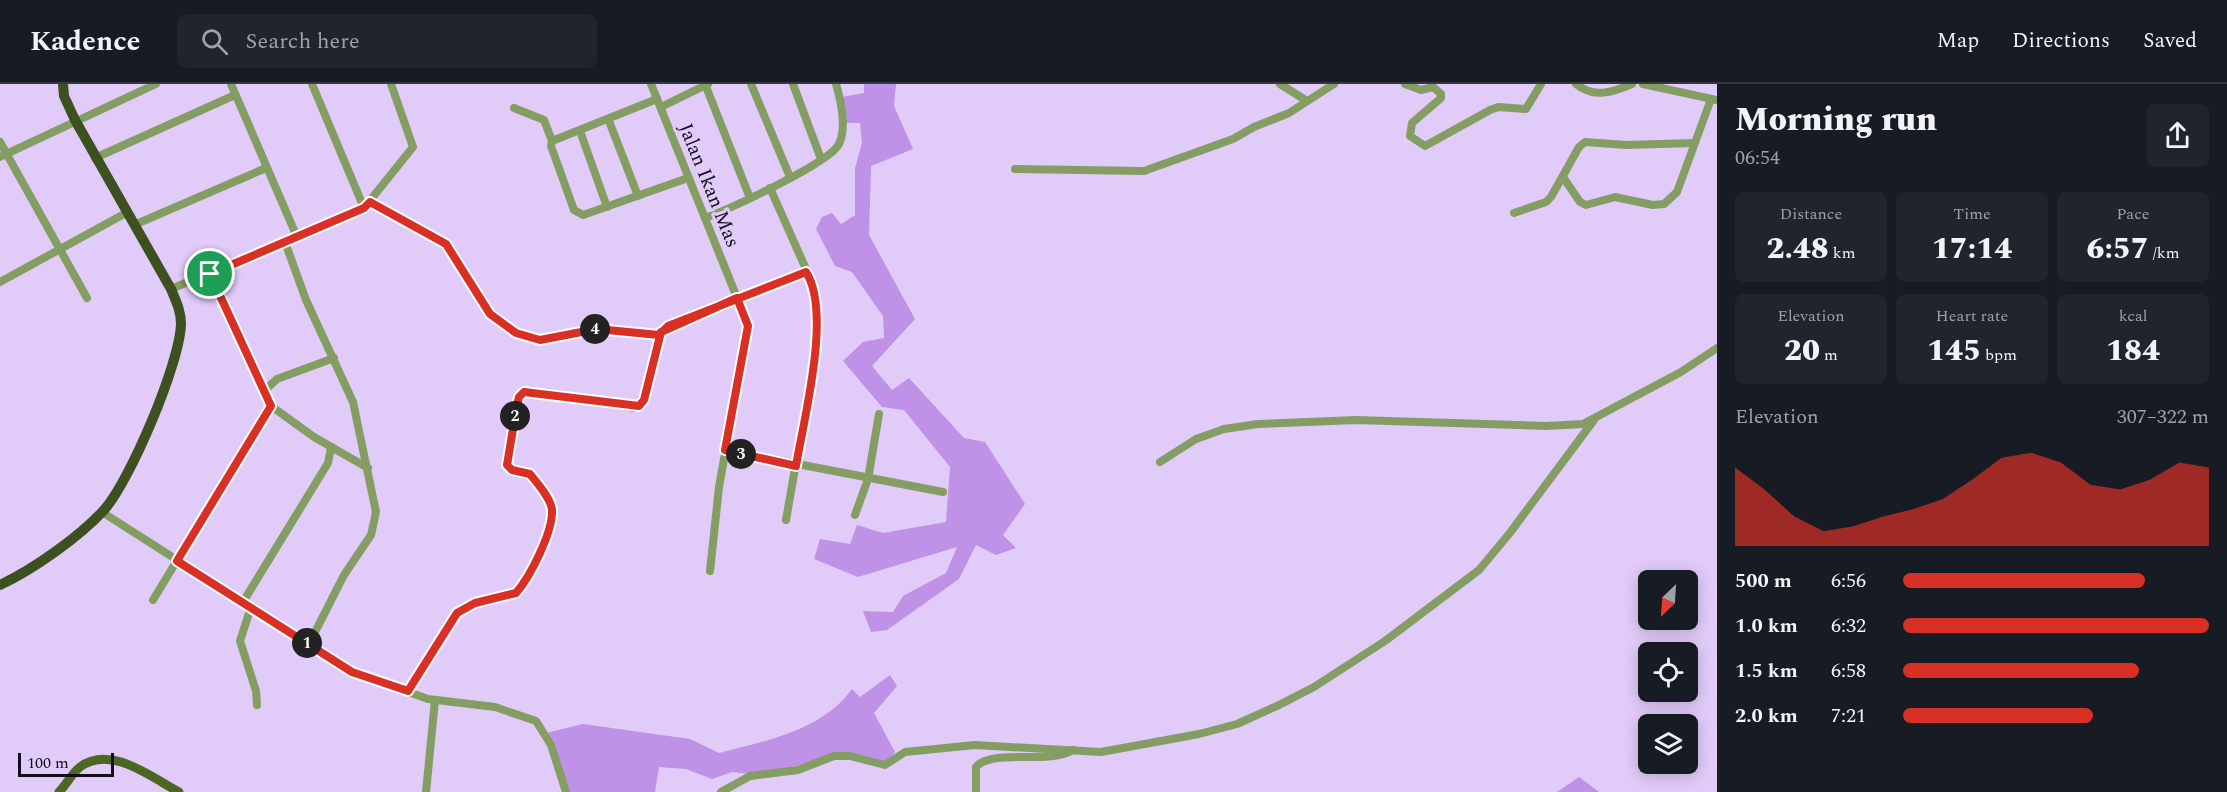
<!DOCTYPE html>
<meta charset="utf-8">
<style>
:root{--surface:#171b24;--page:#20242c;--text:#f1f3f6;--muted:#9ea1a6;--line:#363941;--accent:#d93025}
body{margin:0;font-family:Spectral,serif;background:var(--page);color:var(--text);height:100vh;display:flex;flex-direction:column;font-size:22px;white-space:nowrap}
*{box-sizing:border-box;margin:0}
p{font-size:20px;color:var(--muted)}
.icon{flex:none;width:33px;height:33px;fill:none;stroke:currentColor;stroke-width:2;stroke-linecap:round;stroke-linejoin:round}
.map{position:relative;flex:1;overflow:hidden}
.side{display:flex;flex-direction:column;background:var(--surface);width:510px}
.side>*{flex:none}
.needle{width:39px;rotate:205deg}
.controls{position:absolute;left:1638px;top:486px;display:grid;gap:12px}
.controls a{display:grid;place-items:center;width:60px;height:60px;border-radius:9px;background:var(--surface);box-shadow:0 3px 15px #0003;font-size:30px}
.scale{position:absolute;left:18px;bottom:15px;width:96px;box-sizing:border-box;padding-left:6px;border:3px solid #150d1d;border-top:0;font-size:16px;line-height:21px;white-space:nowrap;color:#150d1d;-webkit-text-stroke:4px #e1cbf8;paint-order:stroke}
.pin{position:absolute;display:grid;place-items:center;width:51px;height:51px;color:#fff;margin:-26px;border:3px solid #fff;border-radius:50%;box-shadow:0 2px 6px #0007}
.km{position:absolute;width:30px;height:30px;margin:-15px;border-radius:50%;background:#222;color:#fff;font-size:16px;line-height:30px;text-align:center}
.round{display:grid;place-items:center;flex:none;width:63px;height:63px;border-radius:9px;background:var(--page)}
.headline{display:flex;align-items:center;justify-content:space-between;height:102px;padding:0 18px}
h1{font-size:33px;font-weight:800;line-height:45px}
.stats{display:grid;grid-template-columns:repeat(3,1fr);gap:9px;height:102px;padding:6px 18px}
.stats div{display:grid;align-content:center;border-radius:9px;background:var(--page);text-align:center}
.stats b{font-size:30px;font-weight:800}
.stats small{font-size:16px;font-weight:400}
.stats p{font-size:16px}
.chart{height:168px;padding:12px 18px}
.chart p{display:flex;justify-content:space-between}
.chart svg{width:100%;height:108px;margin-top:6px;fill:var(--accent);opacity:.7}
ul{padding:0 18px;list-style:none;font-size:20px}
li{display:grid;grid-template-columns:96px 72px 1fr;align-items:center;height:45px}
li i{height:15px;border-radius:8px;background:var(--accent)}
header{display:flex;align-items:center;gap:36px;box-sizing:border-box;height:84px;padding:0 30px;background:var(--surface);border-bottom:2px solid var(--line)}
header strong{font-size:28px}
nav{display:flex;gap:33px;margin-inline-start:auto;font-size:21px}
.search{width:420px;height:54px;background:var(--page);display:flex;align-items:center;gap:15px;box-sizing:border-box;padding:0 21px;border-radius:9px;color:var(--muted);font-size:22px}
main{display:flex;flex:1;min-height:0}
.map>svg:first-child{display:block}
.green{fill:#bf92e8}
.lines{fill:none;stroke-linecap:round;stroke-linejoin:round}
.minor{stroke:#849d63;stroke-width:8}
.major{stroke:#4c6624;stroke-width:9}
.highway{stroke:#3d5020;stroke-width:10}
.route-casing{stroke:#fff;stroke-width:12}
.route{stroke:#d93025;stroke-width:8}
.labels{text-anchor:middle;stroke-width:6;stroke-linejoin:round;paint-order:stroke}
.street-label{font-size:20px;fill:#150d1d;stroke:#e1cbf8}
</style>
<header>
<strong>Kadence</strong>
<div class="search"><svg class="icon" aria-label="search" viewBox="0 0 24 24"><circle cx="10" cy="10" r="6"/><path d="M15 15l6 6"/></svg>Search here</div>
<nav><a>Map</a><a>Directions</a><a>Saved</a></nav>
</header>
<main>
<div class="map">
<svg width="1717" height="708" viewBox="0 0 1717 708">
<rect width="100%" height="100%" fill="#e1cbf8"/>
<g class="green">
<path d="M864 0H896L894 22 913 65 871 82 869 151 915 235 872 282 892 306 909 294 964 354 985 358 1025 420 1003 451 1016 464 996 471 976 461 959 495 887 546 871 548 863 527 893 528 903 512 946 489 957 463 858 493 814 475 820 455 850 460 857 441 883 449 946 438 950 383 904 326 882 323 843 277 863 258 884 254 883 232 852 188 835 182 816 145 822 133 832 129 841 140 855 131V84L862 59 860 39H844L842 13 864 9Z"/>
<path d="M890 591 897 602 874 629 895 668 888 678 853 672 750 690 732 688 712 695 686 685 659 683 655 708H569L546 649 583 640 690 655 719 669C766 657 823 646 852 605L860 613Z"/>
<path d="M1579 693 1599 708H1557Z"/>
</g>
<g class="lines">
<g class="minor">
<path d="M231 0 297 153"/>
<path d="M312 0 364 124"/>
<path d="M651 0 748 241 719 403 710 487"/>
<path d="M705 0 750 114"/>
<path d="M751 0 790 93"/>
<path d="M793 0 821 75"/>
<path d="M1280 0 1307 17"/>
<path d="M1405 0 1421 6 1433 3 1441 10V14L1412 39 1410 52 1425 62 1490 26 1498 23 1526 25 1541 0"/>
<path d="M1576 0C1594 15 1613 8 1632 0"/>
<path d="M1643 0 1717 16"/>
<path d="M657 15 552 57 551 62 574 126 583 131 688 94"/>
<path d="M661 23 708 0"/>
<path d="M514 24 544 36 552 57"/>
<path d="M609 37 638 112"/>
<path d="M580 47 607 123"/>
<path d="M0 58 87 214"/>
<path d="M0 73 156 0"/>
<path d="M95 74 235 11"/>
<path d="M1015 85 1144 87 1233 55 1254 43 1289 29 1334 0"/>
<path d="M1563 93 1580 118 1586 121 1615 113 1653 121 1664 120 1677 108 1711 15"/>
<path d="M770 104 814 203 818 228 812 287 786 436"/>
<path d="M371 118 446 160 485 225 516 249 540 256 597 245 659 251"/>
<path d="M1514 129 1546 118 1551 113 1579 63 1585 58 1626 61 1694 59"/>
<path d="M705 134C729 125 830 79 839 60 847 43 841 17 836 0"/>
<path d="M134 141 266 84"/>
<path d="M285 158 306 216 353 318 376 428 371 451 344 491 309 560"/>
<path d="M0 198 126 129"/>
<path d="M171 205 364 124 413 63 391 0"/>
<path d="M265 306 277 295 334 274"/>
<path d="M271 322 314 353 368 384"/>
<path d="M725 366 943 408"/>
<path d="M1160 378 1196 355 1224 345 1258 340 1356 336 1546 342 1583 340 1681 288 1717 264"/>
<path d="M102 428 352 588 428 615 495 623 536 637 551 661 566 708"/>
<path d="M855 431 868 395 879 330"/>
<path d="M153 516 271 322 210 190"/>
<path d="M243 518 328 379 331 364"/>
<path d="M251 523 240 557 256 607 257 621"/>
<path d="M408 607 457 529 475 519 513 511C529 500 554 445 552 426 551 414 537 399 530 390L512 386 507 381 517 321 522 310H554L634 324 644 316 659 251 665 244 806 188"/>
<path d="M426 708 435 616"/>
<path d="M721 708 750 692 798 686 834 672H850L885 681 905 668 975 661 1101 668 1199 650 1237 640 1279 621 1314 603 1385 557 1479 486 1509 450 1594 336"/>
<path d="M976 708V683C992 664 1048 681 1073 666"/>
</g>
<path class="major" d="M59 708C67 700 72 689 80 683 111 660 152 694 179 708"/>
<path class="highway" d="M0 501C34 485 79 453 104 426 130 397 180 279 181 240 181 227 176 217 171 205L75 36 64 12 63 0"/>
</g>
<g class="lines">
<g class="route-casing">
<path id="route" d="M210 190 271 322 177 477 352 588 408 607 457 529 475 519 516 509C530 493 553 448 552 426 551 414 537 399 530 390L512 386 507 381 517 321 519 313 524 308 639 322 644 316 661 248 737 214 748 242 725 366 796 382C804 334 832 228 806 188L668 242 659 251 597 245 540 256 516 249 490 230 446 160 370 118 364 124 210 190"/>
</g>
<use href="#route" class="route"/>
</g>
<g class="labels">
<g class="street-label">
<text transform="translate(710 101) rotate(68)" y="7">Jalan Ikan Mas</text>
</g>
</g>
</svg>
<div class="controls">
<a><svg class="needle" viewBox="-14 -14 28 28"><path d="M0-13l5 13h-10z" fill="#e53935"/><path d="M0 13l5-13h-10z" fill="#9ea1a6"/></svg></a>
<a><svg class="icon" aria-label="locate" viewBox="0 0 24 24"><circle cx="12" cy="12" r="6"/><path d="M12 2v4M12 18v4M2 12h4M18 12h4"/></svg></a>
<a><svg class="icon" aria-label="layers" viewBox="0 0 24 24"><path d="M12 4l9 5-9 5-9-5zM3 14l9 5 9-5"/></svg></a>
</div>
<div class="scale">100 m</div>
<div class="pin" style="left:210px;top:190px;background:#1e9e55"><svg class="icon" aria-label="arrive" viewBox="0 0 24 24"><path d="M6 21V4h12l-3 4 3 4H6"/></svg></div>
<b class="km" style="left:307px;top:559px">1</b>
<b class="km" style="left:515px;top:332px">2</b>
<b class="km" style="left:741px;top:370px">3</b>
<b class="km" style="left:595px;top:245px">4</b>
</div>
<section class="side">
<div class="headline"><div><h1>Morning run</h1><p>06:54</p></div><a class="round"><svg class="icon" aria-label="share" viewBox="0 0 24 24"><path d="M12 15V3M7 8l5-5 5 5M5 13v7h14v-7"/></svg></a></div>
<div class="stats">
<div><p>Distance</p><b>2.48<small> km</small></b></div>
<div><p>Time</p><b>17:14</b></div>
<div><p>Pace</p><b>6:57<small> /km</small></b></div>
</div>
<div class="stats">
<div><p>Elevation</p><b>20<small> m</small></b></div>
<div><p>Heart rate</p><b>145<small> bpm</small></b></div>
<div><p>kcal</p><b>184</b></div>
</div>
<div class="chart"><p><span>Elevation</span>307–322 m</p>
<svg viewBox="0 0 160 44" preserveAspectRatio="none"><path d="M0 44V12L10 21L20 32L30 38L40 36L50 32L60 29L70 25L80 17L90 8L100 6L110 10L120 19L130 21L140 17L150 10L160 12V44z"/></svg>
</div>
<ul>
<li><b>500 m</b>6:56<i style="width:79%"></i></li>
<li><b>1.0 km</b>6:32<i style="width:100%"></i></li>
<li><b>1.5 km</b>6:58<i style="width:77%"></i></li>
<li><b>2.0 km</b>7:21<i style="width:62%"></i></li>
</ul>
</section>
</main>
